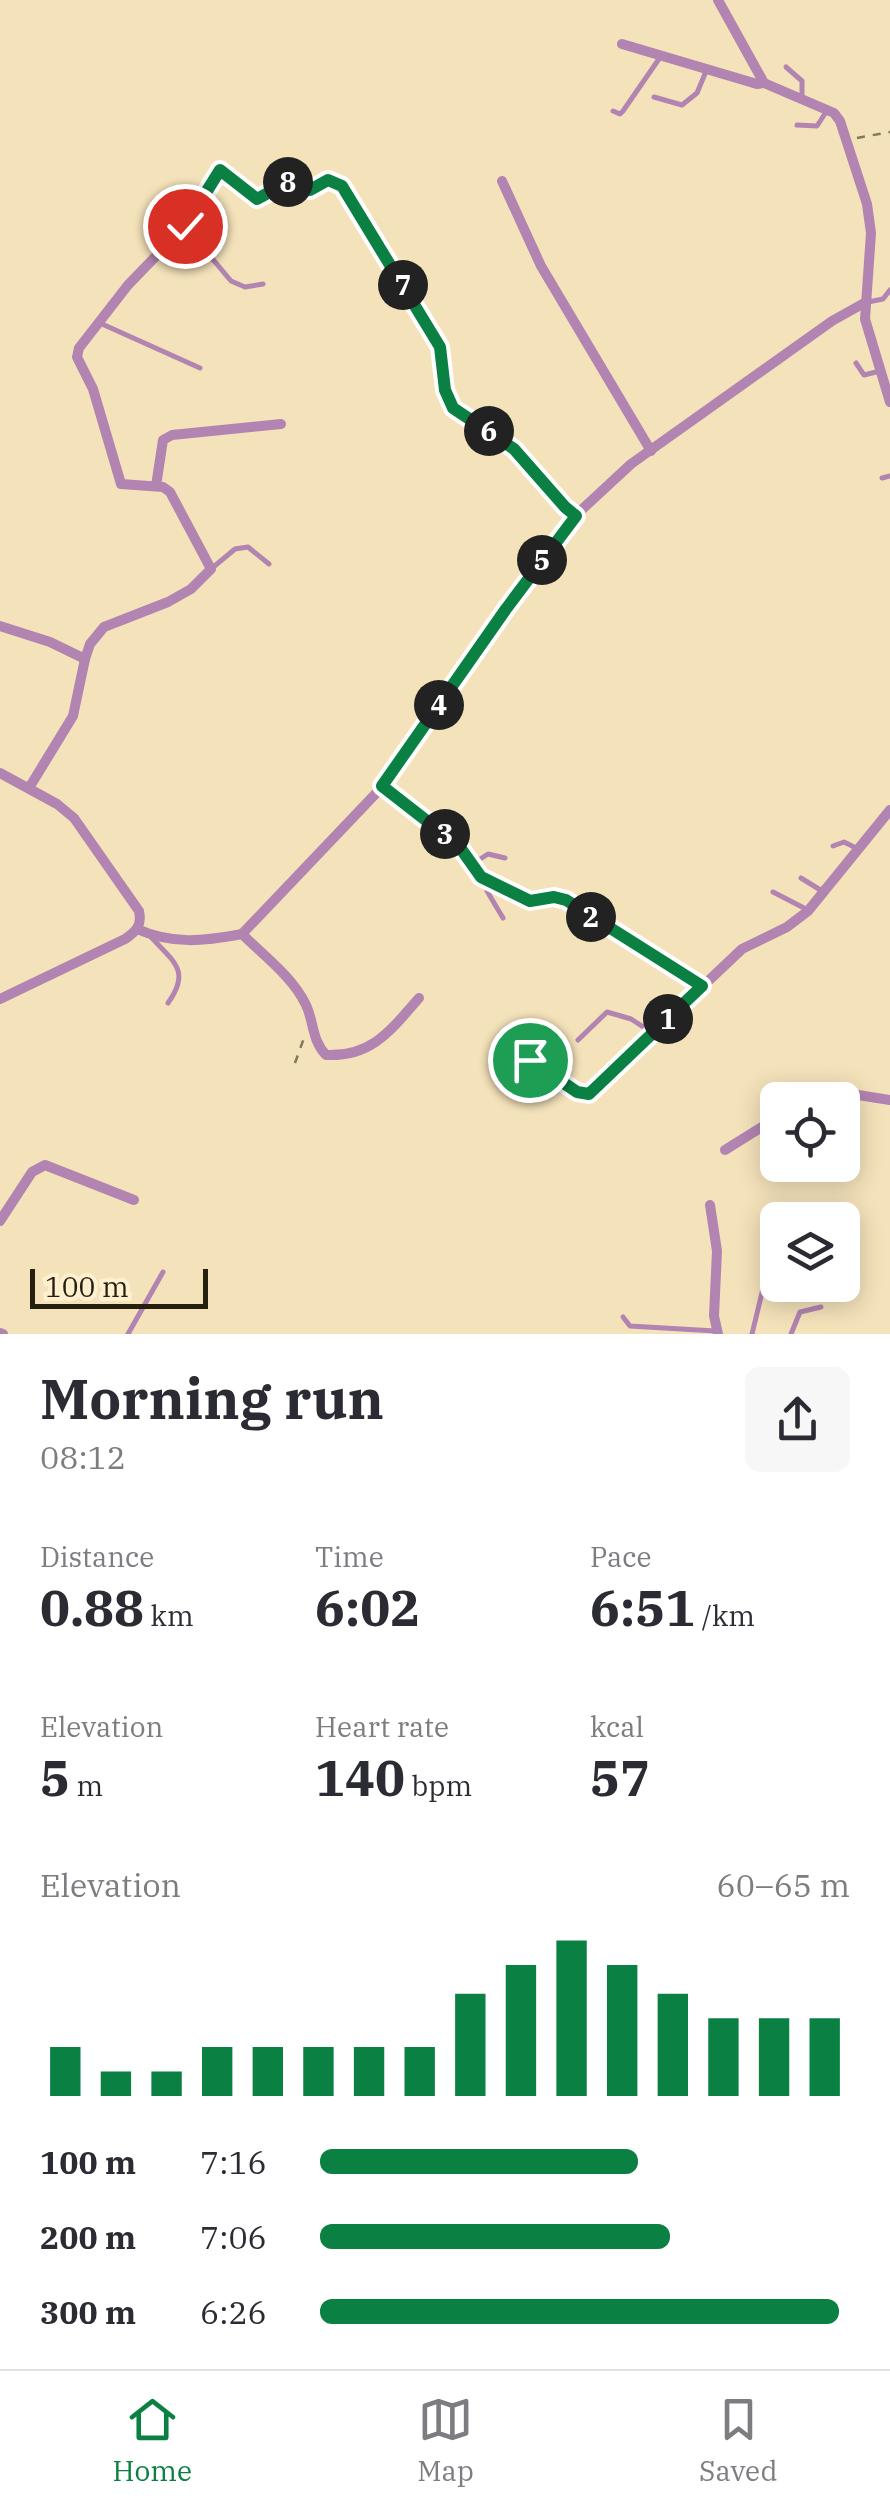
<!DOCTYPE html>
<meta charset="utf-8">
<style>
:root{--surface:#fff;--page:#f7f7f7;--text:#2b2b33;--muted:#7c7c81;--line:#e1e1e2;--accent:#0b8043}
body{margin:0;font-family:"IBM Plex Serif",serif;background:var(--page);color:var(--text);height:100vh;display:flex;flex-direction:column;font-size:38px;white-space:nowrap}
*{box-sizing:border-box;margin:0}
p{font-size:32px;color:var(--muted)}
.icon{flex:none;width:55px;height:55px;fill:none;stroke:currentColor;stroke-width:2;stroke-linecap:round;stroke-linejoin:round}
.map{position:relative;height:1334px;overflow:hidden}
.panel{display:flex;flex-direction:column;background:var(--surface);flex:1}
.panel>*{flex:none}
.buttons{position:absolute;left:760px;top:1082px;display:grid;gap:20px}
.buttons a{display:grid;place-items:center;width:100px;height:100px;border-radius:15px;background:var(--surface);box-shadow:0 5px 25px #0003;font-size:50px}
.scale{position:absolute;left:30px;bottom:25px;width:178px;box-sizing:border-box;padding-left:10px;border:5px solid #251f0f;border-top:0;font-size:28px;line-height:35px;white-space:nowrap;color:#251f0f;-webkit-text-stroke:8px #fef0cf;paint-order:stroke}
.pin{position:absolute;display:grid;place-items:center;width:85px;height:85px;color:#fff;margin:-42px;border:5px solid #fff;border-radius:50%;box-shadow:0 2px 10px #0007}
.km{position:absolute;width:50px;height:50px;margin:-25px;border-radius:50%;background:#222;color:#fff;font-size:28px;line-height:50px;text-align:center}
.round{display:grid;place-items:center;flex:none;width:105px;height:105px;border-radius:15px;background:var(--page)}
.summary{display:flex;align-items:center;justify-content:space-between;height:170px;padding:0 40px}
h1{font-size:55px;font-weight:700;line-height:75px}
.figures{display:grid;grid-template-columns:repeat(3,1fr);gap:15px;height:170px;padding:10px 40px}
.figures div{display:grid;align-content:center}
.figures b{font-size:50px;font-weight:700}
.figures small{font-size:28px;font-weight:400}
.figures p{font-size:28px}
.chart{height:280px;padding:20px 40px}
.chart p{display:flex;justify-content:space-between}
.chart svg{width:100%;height:180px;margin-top:10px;stroke:var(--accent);stroke-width:6}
ul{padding:0 40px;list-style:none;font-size:32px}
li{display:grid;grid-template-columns:160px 120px 1fr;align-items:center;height:75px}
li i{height:25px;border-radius:12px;background:var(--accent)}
.tab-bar{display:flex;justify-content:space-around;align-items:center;height:140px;border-top:2px solid var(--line);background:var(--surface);font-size:28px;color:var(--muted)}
.tab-bar a{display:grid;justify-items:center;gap:5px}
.tab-bar .selected{color:var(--accent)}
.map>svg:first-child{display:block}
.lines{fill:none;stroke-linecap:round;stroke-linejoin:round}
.path{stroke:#83775c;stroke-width:2.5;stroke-dasharray:8 8;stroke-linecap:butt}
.service{stroke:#b284b1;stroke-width:5}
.minor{stroke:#b284b1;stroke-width:10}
.route-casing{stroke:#fff;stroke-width:20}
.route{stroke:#0b8043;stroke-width:12}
</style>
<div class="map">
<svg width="890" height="1334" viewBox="0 0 890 1334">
<rect width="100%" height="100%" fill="#f4e2ba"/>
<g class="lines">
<g class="path">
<path d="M857 138 890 132"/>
<path d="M295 1063 304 1038"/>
</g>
<g class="service">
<path d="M786 67 802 81V99"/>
<path d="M654 97 682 105 697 93 707 69"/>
<path d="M613 111 620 114 623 111 661 56"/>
<path d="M797 125 817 126 826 112"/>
<path d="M185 226 231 281 245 287 263 284"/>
<path d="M868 302 883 299 890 290"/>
<path d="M102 324 200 368"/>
<path d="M856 363 864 375 880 371"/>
<path d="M882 478 890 476"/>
<path d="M211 569 235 549 248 547 269 564"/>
<path d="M833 846 844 842 856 848"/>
<path d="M474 863 488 854 505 858"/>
<path d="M801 878 822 891"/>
<path d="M489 881 487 891 503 918"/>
<path d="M773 892 806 909"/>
<path d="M151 937C174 962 191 971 168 1003"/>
<path d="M578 1040 607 1012 631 1019 651 1032"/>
<path d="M623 1317 630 1326 715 1331"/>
<path d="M128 1334 163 1272"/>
<path d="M752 1334 766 1276 773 1267H778"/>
<path d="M791 1334 800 1312 821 1307"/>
</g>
<g class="minor">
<path d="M718 0 764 83 834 113 840 121 867 204 871 233 865 319 890 402"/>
<path d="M622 44 757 84 764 83"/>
<path d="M502 181 541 266 651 451"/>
<path d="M156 486 163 440 172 435 281 424"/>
<path d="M0 626 50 642 85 659"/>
<path d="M0 773 57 804 74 818 139 911C142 925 137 931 125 939L0 999"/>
<path d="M383 786 459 846 481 877 530 901 553 897 566 900 702 986"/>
<path d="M29 788 73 716 85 659 90 644 104 627 168 602 191 589 211 569 170 492 163 487 121 484 93 389 77 357 79 348 128 285 185 226 220 170 257 199 292 180 312 190 329 180 347 191 439 347 445 390 453 408 514 449 576 515 631 464 832 321 866 302"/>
<path d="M137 929C173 945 204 941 242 934 263 955 293 977 306 1005 314 1022 312 1041 326 1055 372 1057 391 1030 419 998"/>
<path d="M242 934 383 786 576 515"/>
<path d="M520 1066 532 1060 577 1092 589 1094 742 949 787 927 808 911 890 810"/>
<path d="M828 1100 858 1095 890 1100"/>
<path d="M725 1150 778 1117"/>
<path d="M710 1205 717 1251 714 1316 718 1334"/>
<path d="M0 1221 32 1172 45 1165 134 1200"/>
<path d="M0 1333 3 1334"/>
</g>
</g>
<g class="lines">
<g class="route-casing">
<path id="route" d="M185 226 220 170 257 199 292 180 310 190 328 180 342 186 440 347 445 390 453 408 514 449 565 507 576 516 506 609 382 786 459 846 481 877 530 901 554 897 566 900 702 986 589 1094 577 1092 530 1060"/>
</g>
<use href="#route" class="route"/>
</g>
</svg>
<div class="buttons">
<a><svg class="icon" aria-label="locate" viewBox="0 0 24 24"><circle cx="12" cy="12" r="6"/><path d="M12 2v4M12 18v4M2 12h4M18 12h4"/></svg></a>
<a><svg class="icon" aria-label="layers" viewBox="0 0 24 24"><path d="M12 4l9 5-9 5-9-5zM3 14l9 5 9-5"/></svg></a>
</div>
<div class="scale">100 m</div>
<div class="pin" style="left:530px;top:1060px;background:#1e9e55"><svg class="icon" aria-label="arrive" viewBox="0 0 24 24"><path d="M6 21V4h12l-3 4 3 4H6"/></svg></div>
<div class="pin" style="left:185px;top:226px;background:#d93025"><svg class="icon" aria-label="check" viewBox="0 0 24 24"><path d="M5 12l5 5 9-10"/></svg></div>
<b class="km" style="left:668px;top:1019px">1</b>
<b class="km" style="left:591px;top:917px">2</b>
<b class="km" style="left:445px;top:834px">3</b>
<b class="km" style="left:439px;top:705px">4</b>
<b class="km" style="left:542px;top:560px">5</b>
<b class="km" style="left:489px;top:431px">6</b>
<b class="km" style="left:403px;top:285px">7</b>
<b class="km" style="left:288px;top:182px">8</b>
</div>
<section class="panel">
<div class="summary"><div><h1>Morning run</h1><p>08:12</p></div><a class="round"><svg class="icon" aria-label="share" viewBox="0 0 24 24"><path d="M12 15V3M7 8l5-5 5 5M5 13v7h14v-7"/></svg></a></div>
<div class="figures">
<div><p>Distance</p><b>0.88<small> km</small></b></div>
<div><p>Time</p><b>6:02</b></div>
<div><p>Pace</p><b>6:51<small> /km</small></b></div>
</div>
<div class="figures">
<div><p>Elevation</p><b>5<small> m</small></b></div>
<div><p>Heart rate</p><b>140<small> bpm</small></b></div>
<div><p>kcal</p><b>57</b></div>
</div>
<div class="chart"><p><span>Elevation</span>60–65 m</p>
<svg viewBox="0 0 160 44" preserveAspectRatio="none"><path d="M5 44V32M15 44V38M25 44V38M35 44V32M45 44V32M55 44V32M65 44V32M75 44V32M85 44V19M95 44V12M105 44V6M115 44V12M125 44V19M135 44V25M145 44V25M155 44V25"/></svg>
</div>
<ul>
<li><b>100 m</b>7:16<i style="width:60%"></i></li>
<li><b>200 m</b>7:06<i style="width:66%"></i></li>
<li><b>300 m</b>6:26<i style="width:98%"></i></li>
</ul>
</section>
<nav class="tab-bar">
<a class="selected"><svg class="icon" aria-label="home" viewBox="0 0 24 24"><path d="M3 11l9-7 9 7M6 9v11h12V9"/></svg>Home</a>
<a><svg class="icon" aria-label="map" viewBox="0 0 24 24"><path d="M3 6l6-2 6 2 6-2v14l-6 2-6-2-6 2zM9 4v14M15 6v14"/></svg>Map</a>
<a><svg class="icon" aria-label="saved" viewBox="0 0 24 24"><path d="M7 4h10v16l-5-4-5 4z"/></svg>Saved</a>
</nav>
